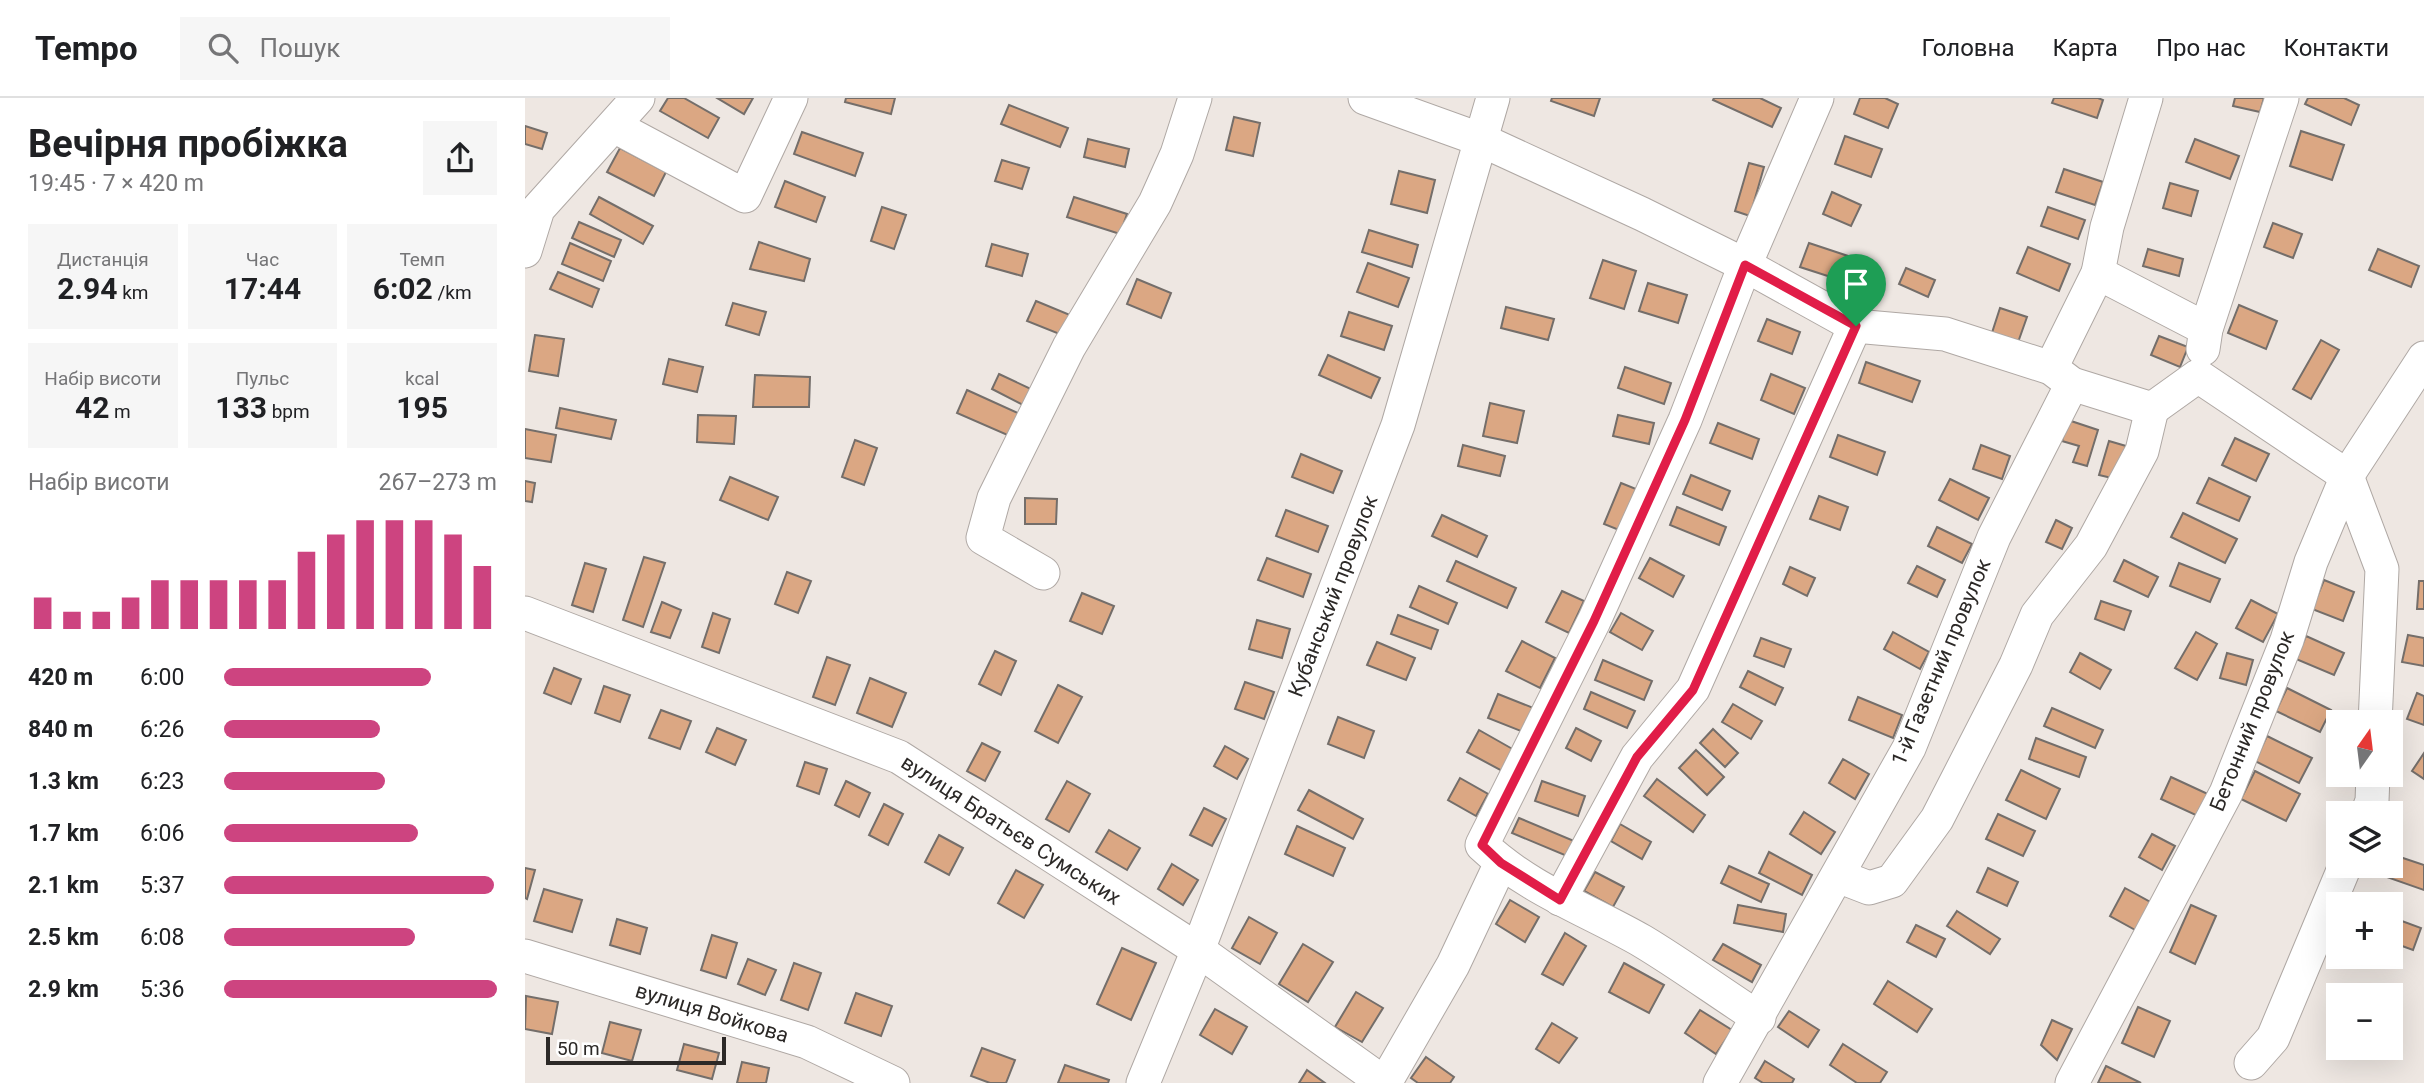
<!DOCTYPE html>
<html lang="uk">
<meta charset="utf-8">
<style>
:root{--surface:#fff;--page:#f6f6f6;--text:#202124;--muted:#757577;--line:#e0e0e0;--accent:#cd4480}
body{margin:0;font-family:Roboto,sans-serif;background:var(--page);color:var(--text);height:100vh;display:flex;flex-direction:column;font-size:26px;white-space:nowrap}
*{box-sizing:border-box;margin:0}
p{font-size:23px;color:var(--muted)}
.icon{flex:none;width:38px;height:38px;fill:none;stroke:currentColor;stroke-width:2;stroke-linecap:round;stroke-linejoin:round}
.map{position:relative;flex:1;overflow:hidden}
.panel{display:flex;flex-direction:column;background:var(--surface);width:525px}
.panel>*{flex:none}
.needle{width:46px;rotate:14deg}
.buttons{position:absolute;left:1801px;top:612px;display:grid;gap:14px}
.buttons a{display:grid;place-items:center;width:77px;height:77px;border-radius:0px;background:var(--surface);box-shadow:0 7px 28px #0002;font-size:35px}
.scale{position:absolute;left:21px;bottom:18px;width:180px;box-sizing:border-box;padding-left:7px;border:4px solid #2c2927;border-top:0;font-size:19px;line-height:24px;white-space:nowrap;color:#2c2927;-webkit-text-stroke:5px #fff;paint-order:stroke}
.pin{position:absolute;display:grid;place-items:center;width:60px;height:60px;color:#fff;margin:-72px -30px;border-radius:50% 50% 50% 0;rotate:-45deg;box-shadow:0 0 7px #0007}
.pin .icon{rotate:45deg}
.round{display:grid;place-items:center;flex:none;width:74px;height:74px;border-radius:0px;background:var(--page)}
.overview{display:flex;align-items:center;justify-content:space-between;height:119px;padding:0 28px}
h1{font-size:38px;font-weight:700;line-height:52px}
.metrics{display:grid;grid-template-columns:repeat(3,1fr);gap:10px;height:119px;padding:7px 28px}
.metrics div{display:grid;align-content:center;border-radius:0px;background:var(--page);text-align:center}
.metrics b{font-size:30px;font-weight:700}
.metrics small{font-size:19px;font-weight:400}
.metrics p{font-size:19px}
.chart{height:196px;padding:14px 28px}
.chart p{display:flex;justify-content:space-between}
.chart svg{width:100%;height:126px;margin-top:7px;stroke:var(--accent);stroke-width:6}
ul{padding:0 28px;list-style:none;font-size:23px}
li{display:grid;grid-template-columns:112px 84px 1fr;align-items:center;height:52px}
li i{height:18px;border-radius:9px;background:var(--accent)}
header{display:flex;align-items:center;gap:42px;box-sizing:border-box;height:98px;padding:0 35px;background:var(--surface);border-bottom:2px solid var(--line)}
header strong{font-size:33px}
nav{display:flex;gap:38px;margin-inline-start:auto;font-size:24px}
.search{width:490px;height:63px;background:var(--page);display:flex;align-items:center;gap:18px;box-sizing:border-box;padding:0 24px;border-radius:0px;color:var(--muted);font-size:26px}
main{display:flex;flex:1;min-height:0}
.map>svg:first-child{display:block}
.building{fill:#dba783;stroke:#746e6a;stroke-width:2}
.lines{fill:none;stroke-linecap:round;stroke-linejoin:round}
.minor-casing{stroke:#afa8a4;stroke-width:35}
.minor{stroke:#fff;stroke-width:33}
.route-casing{stroke:#fff;stroke-width:14}
.route{stroke:#e11d48;stroke-width:9}
.labels{text-anchor:middle;stroke-width:5;stroke-linejoin:round;paint-order:stroke}
.street-label{font-size:21px;fill:#2c2927;stroke:#fff}
</style>
<header>
<strong>Tempo</strong>
<div class="search"><svg class="icon" aria-label="search" viewBox="0 0 24 24"><circle cx="10" cy="10" r="6"/><path d="M15 15l6 6"/></svg>Пошук</div>
<nav><a>Головна</a><a>Карта</a><a>Про нас</a><a>Контакти</a></nav>
</header>
<main>
<section class="panel">
<div class="overview"><div><h1>Вечірня пробіжка</h1><p>19:45 · 7 × 420 m</p></div><a class="round"><svg class="icon" aria-label="share" viewBox="0 0 24 24"><path d="M12 15V3M7 8l5-5 5 5M5 13v7h14v-7"/></svg></a></div>
<div class="metrics">
<div><p>Дистанція</p><b>2.94<small> km</small></b></div>
<div><p>Час</p><b>17:44</b></div>
<div><p>Темп</p><b>6:02<small> /km</small></b></div>
</div>
<div class="metrics">
<div><p>Набір висоти</p><b>42<small> m</small></b></div>
<div><p>Пульс</p><b>133<small> bpm</small></b></div>
<div><p>kcal</p><b>195</b></div>
</div>
<div class="chart"><p><span>Набір висоти</span>267–273 m</p>
<svg viewBox="0 0 160 44" preserveAspectRatio="none"><path d="M5 44V33M15 44V38M25 44V38M35 44V33M45 44V27M55 44V27M65 44V27M75 44V27M85 44V27M95 44V17M105 44V11M115 44V6M125 44V6M135 44V6M145 44V11M155 44V22"/></svg>
</div>
<ul>
<li><b>420 m</b>6:00<i style="width:76%"></i></li>
<li><b>840 m</b>6:26<i style="width:57%"></i></li>
<li><b>1.3 km</b>6:23<i style="width:59%"></i></li>
<li><b>1.7 km</b>6:06<i style="width:71%"></i></li>
<li><b>2.1 km</b>5:37<i style="width:99%"></i></li>
<li><b>2.5 km</b>6:08<i style="width:70%"></i></li>
<li><b>2.9 km</b>5:36<i style="width:100%"></i></li>
</ul>
</section>
<div class="map">
<svg width="1899" height="985" viewBox="0 0 1899 985">
<rect width="100%" height="100%" fill="#eee7e2"/>
<g class="building">
<path d="M143 0H159L194 20 183 40 135 13Z"/>
<path d="M192 0H228L219 16Z"/>
<path d="M321 0H370L366 16 320 4Z"/>
<path d="M1027 0H1075L1069 18 1026 3Z"/>
<path d="M1189 0H1235L1256 10 1247 29 1188 2Z"/>
<path d="M1335 0H1360L1373 6 1363 30 1329 16Z"/>
<path d="M1529 0H1573L1578 2 1572 20 1527 5Z"/>
<path d="M1710 0H1739L1735 14 1708 8Z"/>
<path d="M1783 0H1819L1834 7 1826 27 1780 6Z"/>
<path d="M484 7 543 30 535 49 476 26Z"/>
<path d="M709 19 735 25 728 58 701 52Z"/>
<path d="M0 28 22 35 17 51 0 46Z"/>
<path d="M1776 33 1819 47 1807 82 1765 68Z"/>
<path d="M277 34 338 55 330 78 269 56Z"/>
<path d="M1320 38 1357 51 1346 79 1310 66Z"/>
<path d="M563 41 604 51 600 69 559 59Z"/>
<path d="M1670 41 1714 58 1705 81 1661 64Z"/>
<path d="M95 50 141 74 129 98 82 74Z"/>
<path d="M477 62 504 70 497 91 470 83Z"/>
<path d="M1224 65 1239 69 1225 118 1210 113Z"/>
<path d="M1539 71 1578 84 1570 107 1531 94Z"/>
<path d="M874 73 910 82 902 115 866 106Z"/>
<path d="M260 83 300 99 291 124 250 109Z"/>
<path d="M1645 85 1673 93 1666 118 1638 110Z"/>
<path d="M1307 94 1336 107 1326 128 1298 116Z"/>
<path d="M74 99 128 128 118 146 65 116Z"/>
<path d="M549 99 602 116 595 136 542 119Z"/>
<path d="M357 109 381 117 369 151 346 143Z"/>
<path d="M1523 109 1560 122 1553 141 1516 128Z"/>
<path d="M54 124 96 142 89 159 47 140Z"/>
<path d="M1748 125 1777 136 1768 160 1739 149Z"/>
<path d="M844 132 893 147 887 169 837 154Z"/>
<path d="M234 144 285 161 279 183 225 171Z"/>
<path d="M45 145 86 163 78 183 37 166Z"/>
<path d="M1284 145 1323 158 1315 182 1275 169Z"/>
<path d="M467 146 503 156 497 178 461 168Z"/>
<path d="M1503 149 1545 166 1534 193 1492 175Z"/>
<path d="M1623 151 1658 161 1654 178 1618 168Z"/>
<path d="M1853 151 1894 168 1886 189 1844 172Z"/>
<path d="M1078 162 1111 173 1099 211 1065 200Z"/>
<path d="M843 165 884 180 873 209 832 194Z"/>
<path d="M1381 170 1410 182 1403 199 1374 186Z"/>
<path d="M33 174 74 191 67 209 25 191Z"/>
<path d="M612 181 646 195 636 220 602 206Z"/>
<path d="M1123 185 1162 197 1153 225 1114 213Z"/>
<path d="M511 203 545 217 537 237 502 223Z"/>
<path d="M208 205 241 214 234 237 201 227Z"/>
<path d="M1714 207 1752 223 1741 251 1703 235Z"/>
<path d="M981 209 1029 221 1023 242 976 230Z"/>
<path d="M1475 210 1502 219 1491 250 1465 241Z"/>
<path d="M824 214 867 228 859 252 816 238Z"/>
<path d="M1242 221 1275 234 1267 256 1233 243Z"/>
<path d="M10 237 39 241 33 278 4 273Z"/>
<path d="M1634 238 1663 249 1655 269 1626 257Z"/>
<path d="M1796 242 1814 252 1786 301 1768 291Z"/>
<path d="M803 257 855 280 846 300 794 277Z"/>
<path d="M144 261 178 269 172 294 138 286Z"/>
<path d="M1341 264 1395 283 1387 304 1334 285Z"/>
<path d="M1100 269 1146 285 1139 306 1093 290Z"/>
<path d="M474 276 508 292 500 308 467 291Z"/>
<path d="M1246 276 1280 290 1269 316 1236 302Z"/>
<path d="M230 277 285 279 284 309H228Z"/>
<path d="M442 292 497 317 487 339 432 315Z"/>
<path d="M965 305 999 313 992 345 958 338Z"/>
<path d="M35 310 91 322 86 341 31 330Z"/>
<path d="M173 317 211 318 209 346 172 344Z"/>
<path d="M1093 317 1129 325 1124 346 1088 338Z"/>
<path d="M1543 322 1573 332 1562 368 1548 364 1554 348 1537 343Z"/>
<path d="M1193 325 1234 341 1227 361 1185 345Z"/>
<path d="M0 331 31 337 26 364 0 360Z"/>
<path d="M1313 337 1360 354 1352 377 1305 359Z"/>
<path d="M1710 340 1744 356 1731 383 1697 367Z"/>
<path d="M330 342 352 350 339 387 317 379Z"/>
<path d="M1584 343 1601 348 1591 381 1574 377Z"/>
<path d="M938 347 980 358 975 378 933 368Z"/>
<path d="M1456 347 1485 358 1477 381 1448 371Z"/>
<path d="M776 356 817 373 808 395 767 379Z"/>
<path d="M1166 377 1205 393 1197 412 1158 396Z"/>
<path d="M205 379 253 399 243 422 195 402Z"/>
<path d="M1684 380 1725 399 1714 423 1672 405Z"/>
<path d="M1425 381 1464 400 1453 422 1414 402Z"/>
<path d="M0 383 10 385 7 404 0 403Z"/>
<path d="M1096 385 1111 391 1094 432 1079 426Z"/>
<path d="M1294 398 1323 409 1315 432 1285 421Z"/>
<path d="M500 400 532 401 531 426H500Z"/>
<path d="M1152 409 1201 429 1194 447 1145 427Z"/>
<path d="M761 412 803 428 793 454 751 438Z"/>
<path d="M1658 415 1712 441 1700 465 1646 439Z"/>
<path d="M917 417 962 438 952 459 907 438Z"/>
<path d="M1531 422 1547 430 1537 451 1521 444Z"/>
<path d="M1412 429 1447 446 1437 465 1403 448Z"/>
<path d="M119 459 140 465 118 529 98 522Z"/>
<path d="M742 460 786 476 778 499 733 482Z"/>
<path d="M1125 460 1159 478 1148 499 1114 480Z"/>
<path d="M1599 462 1633 479 1623 499 1589 483Z"/>
<path d="M931 463 991 490 982 510 922 483Z"/>
<path d="M60 465 81 471 68 514 47 507Z"/>
<path d="M1654 465 1695 481 1685 504 1645 488Z"/>
<path d="M1392 468 1420 482 1412 499 1383 485Z"/>
<path d="M1265 469 1290 480 1282 498 1258 486Z"/>
<path d="M262 474 286 483 273 515 250 506Z"/>
<path d="M1799 482 1829 494 1818 523 1787 511Z"/>
<path d="M1894 483H1899V511H1892Z"/>
<path d="M894 488 932 505 923 526 885 509Z"/>
<path d="M1037 493 1059 503 1044 535 1021 524Z"/>
<path d="M557 495 589 508 577 536 545 523Z"/>
<path d="M1726 502 1753 516 1738 544 1711 530Z"/>
<path d="M1576 503 1606 513 1599 532 1570 521Z"/>
<path d="M137 504 156 512 145 540 126 534Z"/>
<path d="M188 515 205 521 194 555 177 549Z"/>
<path d="M1096 515 1128 533 1117 552 1085 534Z"/>
<path d="M873 517 913 532 906 551 866 536Z"/>
<path d="M732 522 765 531 757 560 724 551Z"/>
<path d="M1368 534 1404 554 1395 571 1359 551Z"/>
<path d="M1671 534 1692 546 1672 582 1650 570Z"/>
<path d="M1883 537 1899 540V568L1877 564Z"/>
<path d="M1781 538 1819 555 1809 577 1771 561Z"/>
<path d="M1236 540 1266 551 1259 569 1229 558Z"/>
<path d="M997 543 1030 560 1015 590 981 573Z"/>
<path d="M852 544 890 560 881 582 842 567Z"/>
<path d="M470 553 491 563 476 597 454 586Z"/>
<path d="M1555 555 1586 572 1575 591 1545 574Z"/>
<path d="M1702 555 1728 562 1721 587 1695 580Z"/>
<path d="M302 559 325 567 310 607 288 599Z"/>
<path d="M1078 562 1127 583 1119 602 1070 582Z"/>
<path d="M29 570 56 581 46 606 19 595Z"/>
<path d="M1223 573 1258 590 1250 607 1215 589Z"/>
<path d="M345 580 381 595 367 629 332 615Z"/>
<path d="M720 584 749 594 739 621 710 611Z"/>
<path d="M533 587 557 599 533 645 510 633Z"/>
<path d="M79 588 105 597 95 624 70 615Z"/>
<path d="M1762 590 1806 612 1795 634 1751 613Z"/>
<path d="M1066 594 1110 613 1102 630 1059 611Z"/>
<path d="M1892 595 1899 598V627L1882 621Z"/>
<path d="M973 596 1011 611 1001 635 963 620Z"/>
<path d="M1333 599 1377 617 1368 640 1324 622Z"/>
<path d="M1208 606 1237 623 1226 641 1197 624Z"/>
<path d="M1527 610 1578 632 1570 650 1519 628Z"/>
<path d="M136 612 166 623 155 651 124 640Z"/>
<path d="M813 619 849 633 839 660 803 646Z"/>
<path d="M192 630 221 642 210 667 181 654Z"/>
<path d="M1051 630 1076 643 1066 663 1041 650Z"/>
<path d="M1188 631 1213 655 1200 669 1175 645Z"/>
<path d="M954 632 991 653 979 674 942 654Z"/>
<path d="M1742 638 1787 660 1774 685 1730 663Z"/>
<path d="M1511 640 1561 659 1554 679 1504 661Z"/>
<path d="M457 645 475 654 460 683 442 673Z"/>
<path d="M700 648 723 661 712 681 689 668Z"/>
<path d="M1171 652 1199 679 1182 697 1154 670Z"/>
<path d="M1899 655V681L1887 673Z"/>
<path d="M1318 661 1344 676 1330 701 1304 685Z"/>
<path d="M280 664 302 671 294 696 272 688Z"/>
<path d="M1496 672 1535 691 1521 721 1481 702Z"/>
<path d="M1730 673 1775 696 1761 723 1716 701Z"/>
<path d="M1646 679 1685 697 1675 719 1636 701Z"/>
<path d="M935 680 963 696 951 718 923 702Z"/>
<path d="M1132 681 1180 717 1168 734 1119 698Z"/>
<path d="M321 683 345 695 334 719 310 707Z"/>
<path d="M542 683 565 696 544 734 521 721Z"/>
<path d="M1017 683 1060 698 1053 718 1010 703Z"/>
<path d="M784 692 838 721 828 741 773 712Z"/>
<path d="M359 706 378 716 363 747 344 737Z"/>
<path d="M679 710 701 721 687 748 665 737Z"/>
<path d="M1279 714 1310 734 1296 756 1265 736Z"/>
<path d="M1473 716 1510 733 1498 758 1461 741Z"/>
<path d="M994 720 1049 743 1042 758 987 735Z"/>
<path d="M1095 726 1126 744 1117 761 1086 743Z"/>
<path d="M772 728 820 750 808 778 760 756Z"/>
<path d="M584 732 615 750 602 772 571 754Z"/>
<path d="M1627 736 1650 748 1637 772 1614 759Z"/>
<path d="M414 737 438 750 424 777 400 764Z"/>
<path d="M1244 754 1287 777 1277 797 1234 775Z"/>
<path d="M1866 756 1899 767V792L1856 777 1860 768H1866Z"/>
<path d="M647 766 673 782 658 807 633 791Z"/>
<path d="M1204 768 1244 786 1236 804 1196 785Z"/>
<path d="M0 770 10 772 2 801 0 800Z"/>
<path d="M1463 770 1493 784 1482 808 1452 794Z"/>
<path d="M491 772 518 787 499 820 473 805Z"/>
<path d="M1070 774 1099 789 1088 809 1059 793Z"/>
<path d="M1600 790 1627 805 1612 833 1585 818Z"/>
<path d="M19 791 57 802 47 834 9 823Z"/>
<path d="M985 802 1014 819 1000 844 971 826Z"/>
<path d="M1213 807 1261 816 1258 834 1209 825Z"/>
<path d="M1666 807 1691 818 1670 866 1645 854Z"/>
<path d="M1432 813 1475 841 1465 856 1422 828Z"/>
<path d="M724 819 752 835 735 866 707 850Z"/>
<path d="M1866 819 1896 830 1888 852 1866 844Z"/>
<path d="M92 821 122 830 115 856 85 847Z"/>
<path d="M1391 827 1420 841 1411 859 1382 844Z"/>
<path d="M1040 835 1061 848 1038 887 1017 876Z"/>
<path d="M187 837 212 845 201 880 176 872Z"/>
<path d="M778 846 808 864 783 904 754 886Z"/>
<path d="M1198 846 1236 867 1227 884 1188 862Z"/>
<path d="M597 850 631 865 606 922 572 906Z"/>
<path d="M223 861 251 872 240 897 213 886Z"/>
<path d="M269 865 296 875 283 912 256 902Z"/>
<path d="M1099 865 1139 887 1124 915 1084 894Z"/>
<path d="M1363 883 1407 911 1392 934 1349 906Z"/>
<path d="M831 894 858 910 837 944 810 929Z"/>
<path d="M331 895 367 908 356 938 320 925Z"/>
<path d="M1 898 33 904 27 936 0 931Z"/>
<path d="M1808 903H1813V928H1806Z"/>
<path d="M1613 909 1645 923 1629 959 1597 945Z"/>
<path d="M690 911 722 929 707 956 675 937Z"/>
<path d="M1175 912 1207 932 1191 956 1160 935Z"/>
<path d="M1264 913 1294 932 1283 949 1253 929Z"/>
<path d="M1527 922 1547 931 1532 962 1516 947Z"/>
<path d="M85 924 116 932 107 963 77 955Z"/>
<path d="M1027 925 1052 940 1034 965 1011 951Z"/>
<path d="M159 946 194 955 187 981 152 972Z"/>
<path d="M1318 946 1362 974 1355 985H1332L1305 967Z"/>
<path d="M457 950 490 962 481 985H465L446 978Z"/>
<path d="M901 959 929 979 925 985H893L886 980Z"/>
<path d="M1240 963 1269 981 1267 985H1238L1230 980Z"/>
<path d="M217 964 244 970 241 985H212Z"/>
<path d="M540 967 584 982 583 985H533Z"/>
<path d="M1581 968 1616 985H1573Z"/>
<path d="M782 972 800 985H774Z"/>
</g>
<g class="lines">
<g class="minor-casing">
<g id="minor">
<path d="M840 0 954 41 1117 116 1220 167 1330 228 1420 236 1526 270 1547 286 1627 311 1673 278 1822 378 1857 471 1850 625"/>
<path d="M1621 0 1582 129 1573 175 1681 231"/>
<path d="M89 28 220 98 266 0"/>
<path d="M0 153 13 111 113 0"/>
<path d="M1678 251 1681 231 1757 0"/>
<path d="M1526 270 1573 175"/>
<path d="M518 475 458 440 469 400 544 249 630 105 652 56 670 0"/>
<path d="M0 515 374 659 673 852 859 985"/>
<path d="M1842 716 1847 703 1848 677"/>
<path d="M1313 778 1344 790 1367 783 1412 721 1491 567 1512 517 1566 448 1617 353 1627 311"/>
<path d="M1035 801 1112 659 1168 591 1330 228"/>
<path d="M0 858 282 944 368 985"/>
<path d="M1234 920C1195 895 1157 867 1117 843 1063 812 1003 791 957 747L1069 523 1160 322 1220 167 1292 0"/>
<path d="M1726 965 1748 940 1820 768"/>
<path d="M618 985 673 852 873 327 968 0"/>
<path d="M860 985 928 867 976 765"/>
<path d="M1195 985 1384 650 1469 439 1547 286"/>
<path d="M1547 985 1701 695 1762 542 1786 464 1822 378 1899 260"/>
</g>
</g>
<use href="#minor" class="minor"/>
</g>
<g class="lines">
<g class="route-casing">
<path id="route" d="M1220 167 1331 228 1168 592 1112 659 1035 802 976 765 957 747 1069 523 1160 322Z"/>
</g>
<use href="#route" class="route"/>
</g>
<g class="labels">
<g class="street-label">
<text transform="translate(808 498) rotate(-69)" y="7">Кубанський провулок</text>
<text transform="translate(1416 564) rotate(-67)" y="7">1-й Газетний провулок</text>
<text transform="translate(1727 623) rotate(-68)" y="7">Бетонний провулок</text>
<text transform="translate(486 732) rotate(33)" y="7">вулиця Братьєв Сумських</text>
<text transform="translate(187 915) rotate(17)" y="7">вулиця Войкова</text>
</g>
</g>
</svg>
<div class="buttons">
<a><svg class="needle" viewBox="-14 -14 28 28"><path d="M0-13l5 13h-10z" fill="#e53935"/><path d="M0 13l5-13h-10z" fill="#757577"/></svg></a>
<a><svg class="icon" aria-label="layers" viewBox="0 0 24 24"><path d="M12 4l9 5-9 5-9-5zM3 14l9 5 9-5"/></svg></a>
<a>+</a>
<a>−</a>
</div>
<div class="scale">50 m</div>
<div class="pin" style="left:1331px;top:228px;background:#1e9e55"><svg class="icon" aria-label="arrive" viewBox="0 0 24 24"><path d="M6 21V4h12l-3 4 3 4H6"/></svg></div>
</div>
</main>
